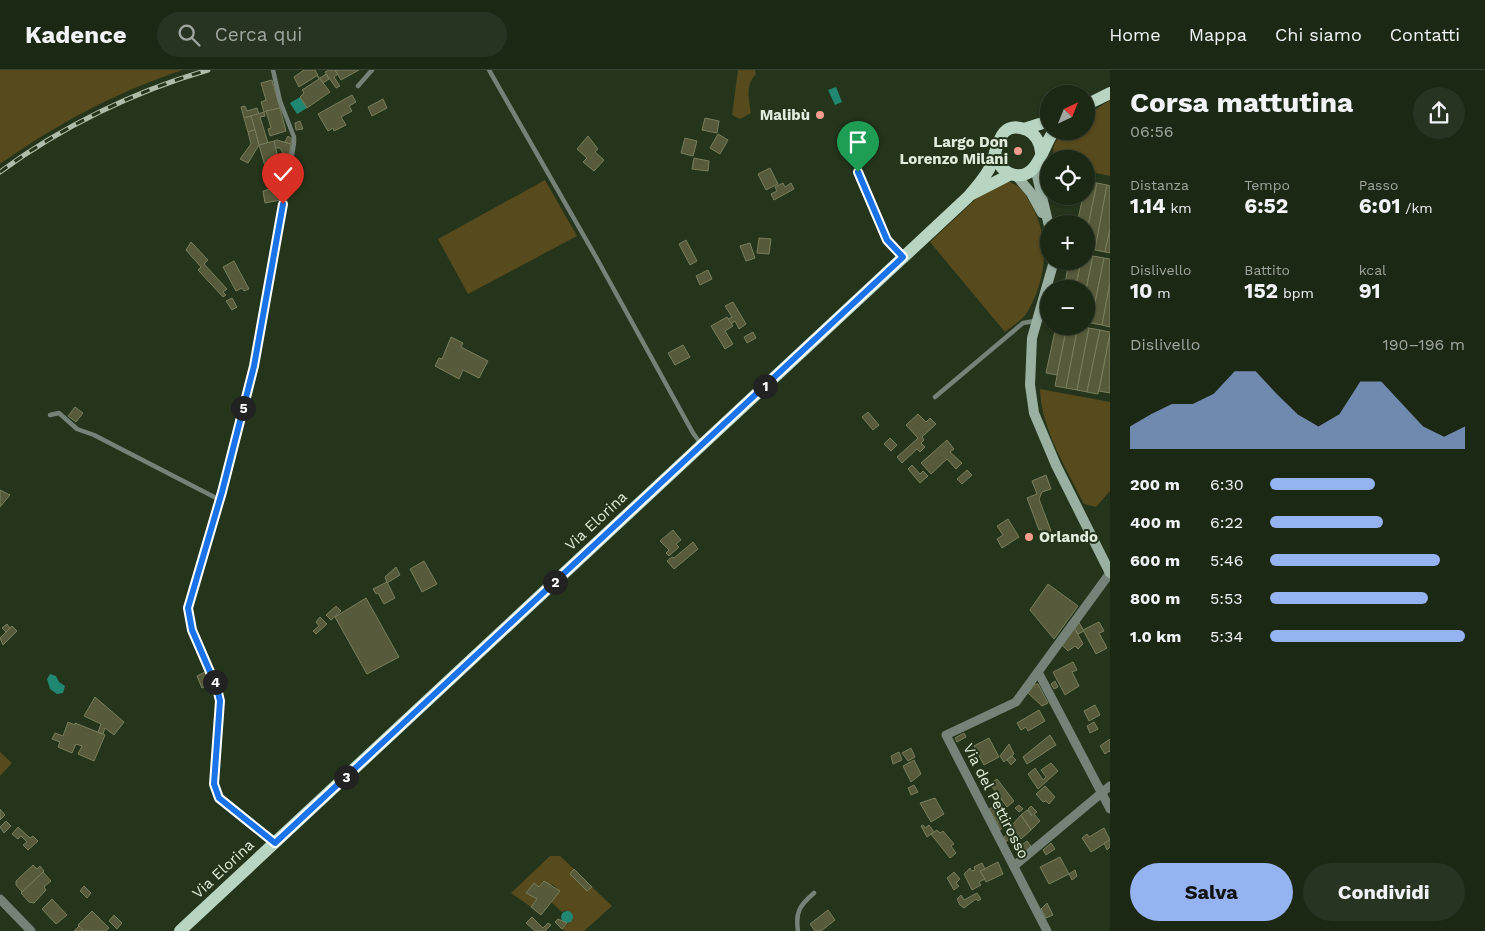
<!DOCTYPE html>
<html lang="it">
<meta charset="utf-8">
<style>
:root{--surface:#1b2814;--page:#283422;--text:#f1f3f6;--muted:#a0a6a0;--line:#394434;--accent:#95b2f1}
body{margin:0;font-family:"Work Sans",sans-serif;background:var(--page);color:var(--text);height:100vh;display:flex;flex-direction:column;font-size:19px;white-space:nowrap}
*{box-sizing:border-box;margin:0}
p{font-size:16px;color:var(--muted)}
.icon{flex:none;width:28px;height:28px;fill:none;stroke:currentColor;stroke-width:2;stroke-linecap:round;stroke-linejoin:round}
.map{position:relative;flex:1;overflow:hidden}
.side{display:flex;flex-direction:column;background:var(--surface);width:375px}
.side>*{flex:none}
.needle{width:32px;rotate:43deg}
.tools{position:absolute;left:1040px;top:15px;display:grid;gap:10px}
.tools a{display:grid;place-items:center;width:55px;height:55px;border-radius:50%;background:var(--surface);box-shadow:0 1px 4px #0004,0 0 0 1px var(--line);font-size:25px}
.pin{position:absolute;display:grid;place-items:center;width:42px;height:42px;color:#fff;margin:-51px -21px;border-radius:50% 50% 50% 0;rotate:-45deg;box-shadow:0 0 5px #0007}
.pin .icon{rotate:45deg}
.km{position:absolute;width:25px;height:25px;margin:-12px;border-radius:50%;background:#222;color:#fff;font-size:14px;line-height:25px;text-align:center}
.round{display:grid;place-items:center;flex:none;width:52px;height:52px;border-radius:26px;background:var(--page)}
.headline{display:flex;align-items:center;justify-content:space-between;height:85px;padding:0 20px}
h1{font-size:28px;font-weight:700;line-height:38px}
.stats{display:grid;grid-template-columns:repeat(3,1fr);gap:8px;height:85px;padding:5px 20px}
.stats div{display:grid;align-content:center}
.stats b{font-size:21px;font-weight:700}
.stats small{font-size:14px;font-weight:400}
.stats p{font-size:14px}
.chart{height:140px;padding:10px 20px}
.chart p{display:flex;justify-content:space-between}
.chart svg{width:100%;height:90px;margin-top:5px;fill:var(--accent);opacity:.7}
.action{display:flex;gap:10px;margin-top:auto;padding:10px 20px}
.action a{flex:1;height:58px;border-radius:30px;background:var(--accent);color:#111;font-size:20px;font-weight:700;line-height:58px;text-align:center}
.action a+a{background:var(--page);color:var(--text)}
ul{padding:0 20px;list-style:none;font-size:16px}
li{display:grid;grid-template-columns:80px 60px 1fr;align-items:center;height:38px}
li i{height:12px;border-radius:6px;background:var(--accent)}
header{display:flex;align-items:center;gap:30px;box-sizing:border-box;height:70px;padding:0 25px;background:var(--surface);border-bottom:1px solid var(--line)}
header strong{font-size:24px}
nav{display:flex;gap:28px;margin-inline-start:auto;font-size:18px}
.search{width:350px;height:45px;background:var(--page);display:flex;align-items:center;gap:12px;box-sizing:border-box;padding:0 18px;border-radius:28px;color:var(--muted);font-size:19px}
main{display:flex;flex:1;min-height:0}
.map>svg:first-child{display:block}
.green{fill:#574a1d}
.water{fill:#208772}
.building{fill:#575b3b;stroke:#797e5c}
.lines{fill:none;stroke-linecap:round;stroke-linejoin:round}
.lane{stroke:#748278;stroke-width:4.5}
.street{stroke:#748278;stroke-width:9}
.secondary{stroke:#9ab0a1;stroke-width:10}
.primary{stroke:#b8d5c1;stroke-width:12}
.rail-casing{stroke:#afbca9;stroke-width:5}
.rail{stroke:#24351b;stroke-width:3;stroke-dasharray:9;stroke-linecap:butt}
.route-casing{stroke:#fff;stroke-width:10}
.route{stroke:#1a73e8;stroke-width:6}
.poi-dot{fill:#f49d8c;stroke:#24351b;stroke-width:2}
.labels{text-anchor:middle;stroke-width:4;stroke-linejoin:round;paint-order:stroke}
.poi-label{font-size:15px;font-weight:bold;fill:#e1ecdc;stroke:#24351b;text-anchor:end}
.street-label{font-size:15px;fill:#e1ecdc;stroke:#24351b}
</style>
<header>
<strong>Kadence</strong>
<div class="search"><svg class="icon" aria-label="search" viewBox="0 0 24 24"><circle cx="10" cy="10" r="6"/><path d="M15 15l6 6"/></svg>Cerca qui</div>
<nav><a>Home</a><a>Mappa</a><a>Chi siamo</a><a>Contatti</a></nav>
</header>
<main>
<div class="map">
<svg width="1110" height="861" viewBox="0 0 1110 861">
<rect width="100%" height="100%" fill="#24351b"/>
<g class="green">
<path d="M0 0H183C118 21 55 55 0 94Z"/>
<path d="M738 0H755L756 4C745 16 749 28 751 43L740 49 732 45Z"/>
<path d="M1110 30V106L1086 101V89H1055C1051 75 1055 71 1065 61H1086V46Z"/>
<path d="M545 110 577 166 468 224 438 169Z"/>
<path d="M1006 111C1020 114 1025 123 1032 136 1050 170 1047 207 1028 241 1023 250 1012 256 1005 262L930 172 977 128Z"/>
<path d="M1040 319 1110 332V421L1096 437 1084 434C1067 399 1041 359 1040 319Z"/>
<path d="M0 682 12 693 0 706Z"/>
<path d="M550 786H560L574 799 570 804 587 821 592 817 612 836 584 861H565L562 859 571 851 566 840 562 842 551 832 560 821 552 814 550 816 543 811 539 817 534 813 527 822 537 829 531 837 511 823Z"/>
</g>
<g class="water">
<path d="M836 17 842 32 835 35 828 20Z"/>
<path d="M300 27 307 38 297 44 290 33Z"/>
<path d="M50 604 56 606 59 612 65 616 63 623 57 624 50 619 47 609Z"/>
<circle cx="567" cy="847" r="6"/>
</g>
<g class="building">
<path d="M304 0H315L318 5 299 17 294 7Z"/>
<path d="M329 0H335L338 4 334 7 340 16 336 18 325 2Z"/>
<path d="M335 0H359L341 10Z"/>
<path d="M326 4 329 9 323 13 320 8Z"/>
<path d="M317 5 330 22 307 38 300 27 304 23 302 20 319 9Z"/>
<path d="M272 10 280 38 264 42 261 32 266 30 261 13Z"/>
<path d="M352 25 356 32 349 36 352 41 341 47 346 55 334 61 333 58 328 61 318 44Z"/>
<path d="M383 29 387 38 372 46 368 37Z"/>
<path d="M245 36 247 41 257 38 259 44 244 48 241 37Z"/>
<path d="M280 38 286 61 270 66 268 59 271 58 266 41Z"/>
<path d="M264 42 265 46 260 47 268 73 259 75 251 46Z"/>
<path d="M251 46 255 60 248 62 244 48Z"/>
<path d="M705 48 719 51 717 63 702 60Z"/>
<path d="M300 51 303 59 296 60 295 53Z"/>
<path d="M255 60 259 75 248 93 240 89 251 74 248 62Z"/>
<path d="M718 64 728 70 720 84 710 78Z"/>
<path d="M288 66 292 69 291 74 285 72Z"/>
<path d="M588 66 598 79 595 82 604 90 594 101 583 92 587 88 577 79Z"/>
<path d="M685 68 697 71 693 86 681 83Z"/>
<path d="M277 70 291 74 288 93 281 91 283 83 280 78H275L274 71Z"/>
<path d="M274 71 279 92 276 93 277 107 269 110 259 75Z"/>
<path d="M694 88 709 91 708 101 692 99Z"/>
<path d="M770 98 778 114 766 120 758 104Z"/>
<path d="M1086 111 1097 113 1086 166V154H1077L1083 126H1086Z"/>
<path d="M783 113 785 117 791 113 794 119 774 130 771 124 777 121 775 117Z"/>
<path d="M1097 113 1107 115 1095 180 1086 179V166Z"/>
<path d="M1107 115 1110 116V159L1105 182 1095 180Z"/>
<path d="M281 116V130L265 133 263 121Z"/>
<path d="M1110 159V183L1105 182Z"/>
<path d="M759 168 771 169 769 184 757 183Z"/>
<path d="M686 170 697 191 690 195 679 174Z"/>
<path d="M191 172 208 190 204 194 227 219 223 222 226 225 223 227 198 200 201 197 186 180Z"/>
<path d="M750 173 755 188 746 191 740 176Z"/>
<path d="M1086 184 1093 186 1086 220 1075 219 1081 191H1086Z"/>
<path d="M1093 186 1104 188 1091 253 1086 252V220Z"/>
<path d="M1104 188 1110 189V213L1102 255 1091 253Z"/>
<path d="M234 191 249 219 244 221 242 218 236 221 223 197Z"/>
<path d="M1069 191H1081L1075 219H1064Z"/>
<path d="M708 200 712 209 700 215 696 206Z"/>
<path d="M1110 213V257L1102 255Z"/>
<path d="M232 228 237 237 232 240 226 231Z"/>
<path d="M733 232 746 254 739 259 735 251 731 254 728 249 732 247 725 236Z"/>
<path d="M727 247 733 256 725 261 733 274 725 279 711 256Z"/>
<path d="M1056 256H1067L1057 305 1046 303Z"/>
<path d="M1067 256H1078L1066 318 1055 316Z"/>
<path d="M1078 256 1089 258 1077 320 1066 318Z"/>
<path d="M1089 258 1100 260 1087 322 1077 320Z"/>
<path d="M1100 260 1110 262V264L1098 324 1087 322Z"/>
<path d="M753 262 756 268 747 273 744 267Z"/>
<path d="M1110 264V323L1099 321Z"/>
<path d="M451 267 463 273 461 277 488 291 479 308 463 300 459 309 435 296 439 288 442 289Z"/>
<path d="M683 275 690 287 675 295 668 283Z"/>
<path d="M75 337 83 343 76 352 68 346Z"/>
<path d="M868 342 879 355 873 360 862 347Z"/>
<path d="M918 344 926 352 930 348 936 354 922 367 924 370 921 373 925 377 920 382 917 379 902 393 897 387 918 368 906 355Z"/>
<path d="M890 368 897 375 891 381 884 374Z"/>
<path d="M947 370 954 379 950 382 962 393 956 399 947 389 931 404 921 393Z"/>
<path d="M912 395 920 404 923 401 928 406 920 413 908 399Z"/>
<path d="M967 400 972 405 962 414 957 409Z"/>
<path d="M1046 405 1051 419 1042 422 1039 429 1051 461 1044 465 1041 459 1039 460 1027 428 1037 424 1032 411Z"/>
<path d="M0 420 10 425 0 437Z"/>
<path d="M1008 449 1019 467 1002 478 997 469 1003 465 997 456Z"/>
<path d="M673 460 681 470 676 474 679 477 669 486 666 483 669 480 660 471Z"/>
<path d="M693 472 698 479 674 499 667 491 672 487 674 488Z"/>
<path d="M424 491 437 514 422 522 410 499Z"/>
<path d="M396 497 400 505 387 513 385 507Z"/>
<path d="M387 512 395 528 384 534 378 523 376 524 373 519Z"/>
<path d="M1048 514 1078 536 1054 569 1030 540Z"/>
<path d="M366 528 399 587 367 604 335 547Z"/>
<path d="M336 536 341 541 331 550 326 545Z"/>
<path d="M320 547 327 554 316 564 313 561 319 556 316 552Z"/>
<path d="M1078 551 1084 561 1078 564 1074 557Z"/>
<path d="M1099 552 1104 561 1099 563 1107 578 1096 584 1083 560Z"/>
<path d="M7 554 10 558 6 562 2 558Z"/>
<path d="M12 556 17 561 3 575 0 568Z"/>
<path d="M1074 557 1083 574 1078 579 1075 576 1068 581 1062 575Z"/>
<path d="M1073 592 1077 600 1072 602 1079 616 1065 625 1053 602Z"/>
<path d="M205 602 210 614 202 618 197 606Z"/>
<path d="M1055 611 1058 617 1054 619 1051 614Z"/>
<path d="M1035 614H1038L1048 633 1042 636 1028 623Z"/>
<path d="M95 627 124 652 114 665 105 658 103 664 98 662 101 654 84 646Z"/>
<path d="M1095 635 1100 645 1089 651 1084 641Z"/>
<path d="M1039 640 1045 651 1028 661 1026 657 1021 660 1017 653Z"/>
<path d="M68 652 75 655V653L105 665 94 691 78 684 82 676 76 674 72 683 58 677 60 672 52 669 55 663 63 666Z"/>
<path d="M1094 652 1098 659 1090 663 1087 656Z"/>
<path d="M964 663 966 667 957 672 955 668Z"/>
<path d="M1050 665 1056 675 1027 694 1023 687Z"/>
<path d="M989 668 999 687 984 695 974 676Z"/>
<path d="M1110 669V682L1109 681 1105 684 1100 676Z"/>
<path d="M1009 674 1014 684 1004 692 1000 686Z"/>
<path d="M911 678 915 687 908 691 902 683Z"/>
<path d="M899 682 902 690 893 694 891 686Z"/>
<path d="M1012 686 1016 690 1011 695 1007 690Z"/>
<path d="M914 690 921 704 911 712 903 696Z"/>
<path d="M1051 693 1058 701 1038 719 1028 704 1035 698 1043 710 1046 707 1041 700Z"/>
<path d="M997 709 1014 731 1007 737 990 714Z"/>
<path d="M914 715 918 722 911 725 908 718Z"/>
<path d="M1045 716 1055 727 1049 734 1046 731 1043 732 1036 724Z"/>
<path d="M935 728 944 744 931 752 920 733Z"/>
<path d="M999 734 1005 746 997 753 989 739Z"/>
<path d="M1019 735 1023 739 1019 742 1015 738Z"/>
<path d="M1031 736 1037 742 1034 744 1040 751 1031 760 1021 745 1027 740 1032 746 1028 739Z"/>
<path d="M0 739 5 745 0 750Z"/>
<path d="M1021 745 1031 760 1021 769 1012 755Z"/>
<path d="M1005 746 1010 751 1000 760 997 753Z"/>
<path d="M6 751 11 756 4 763 0 757Z"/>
<path d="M923 755 925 758 929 755 934 762 927 767 921 756Z"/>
<path d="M18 757 30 768 33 766 38 771 28 780 23 775 27 772 21 766 18 769 12 764Z"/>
<path d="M1104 758 1110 770 1091 782 1082 768 1087 764 1089 767Z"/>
<path d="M937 760 940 763 943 761 954 774 951 776 956 783 950 788 931 764Z"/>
<path d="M1011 761 1014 764 1006 772 1004 767Z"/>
<path d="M1110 770V777L1107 780 1104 773Z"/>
<path d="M1027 771 1031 776 1023 784 1018 778Z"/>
<path d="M1051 773 1055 779 1046 785 1043 780Z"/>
<path d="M1060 787 1069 804 1049 814 1040 797Z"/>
<path d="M998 792 1003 804 986 812 980 801Z"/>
<path d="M982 793 985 799 980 801 985 809 979 812 981 815 972 820 964 804 970 798 972 801 975 800 974 797Z"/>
<path d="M33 795 37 799 40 796 44 801 22 822 16 815V811Z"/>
<path d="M574 799 592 817 587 821 570 804Z"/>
<path d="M1075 800 1077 806 1072 810 1069 804Z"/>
<path d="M43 802 51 811 44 817 46 820 34 833 29 832 21 823Z"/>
<path d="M954 802 960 809 956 813 959 816 954 820 947 808Z"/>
<path d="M544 811 560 821 541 845 531 837 537 829 526 823 534 813 539 817Z"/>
<path d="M84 816 91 823 87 828 80 821Z"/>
<path d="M977 823 981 829 978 831 976 829 964 838 960 835 957 829 961 825 964 830Z"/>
<path d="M52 829 67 845 56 854 42 839Z"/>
<path d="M1047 833 1053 845 1046 848 1041 839Z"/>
<path d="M828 840 835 850 821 861H815L810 854Z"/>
<path d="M92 841 109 858 106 861H84L78 855Z"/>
<path d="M114 845 122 853 117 859 109 851Z"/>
<path d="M532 847 543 858 548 853 551 855 545 861H535L526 853Z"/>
<path d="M558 849 567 853 562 859 555 852Z"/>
<path d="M79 856 84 861H74Z"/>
</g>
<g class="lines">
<g class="lane">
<path d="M273 0 280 31 294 67V73L257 284 223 422 188 538 192 560 217 618 220 631 213 715 215 722 274 772"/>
<path d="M489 0 596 187 693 363 701 374"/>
<path d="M358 16 372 0"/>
<path d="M858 102 887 170 902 186"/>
<path d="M935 327 1023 253 1035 251"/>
<path d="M50 345 59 343 77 359 94 365 220 430"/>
<path d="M798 861C795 842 800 835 814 823"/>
</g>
<g class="street">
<path d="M1038 602 1110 739"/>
<path d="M1014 796 1110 716"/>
<path d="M0 829 31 861"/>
<path d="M1047 861 946 665 1016 632 1110 503"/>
</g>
<g class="secondary">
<path d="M1037 95V106L1049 156"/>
<path d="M1015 104 1031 123 1042 143"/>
<path d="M1054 191 1032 268 1030 315 1034 343 1056 395 1110 503"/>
</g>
<g class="primary">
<path d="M1086 35 1110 23"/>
<path d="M1024 59 1049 51"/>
<path d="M995 83C997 92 1001 100 1011 104 1038 113 1042 76 1054 61"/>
<path d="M972 124 1011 104"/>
<path d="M180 861 968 127C976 117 987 106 991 95 998 79 998 48 1027 60 1037 65 1040 73 1041 82"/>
</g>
<g class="rail-casing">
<path id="rail" d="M0 102C61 57 135 21 208 0"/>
</g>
<use href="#rail" class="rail"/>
</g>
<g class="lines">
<g class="route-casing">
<path id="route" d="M283 134 254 296 222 422 188 538 192 560 217 618 220 631 214 714 219 728 275 773 903 187 887 170 858 102"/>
</g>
<use href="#route" class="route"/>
</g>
<g class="poi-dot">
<circle cx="820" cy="45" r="5"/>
<circle cx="1018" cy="81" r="5"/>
<circle cx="1029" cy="467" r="5"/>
</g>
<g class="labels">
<g class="poi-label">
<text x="810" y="50">Malibù</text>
<text x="1008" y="77">Largo Don<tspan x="1008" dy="17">Lorenzo Milani</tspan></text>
<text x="1039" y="472" text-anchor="start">Orlando</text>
</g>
<g class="street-label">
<text transform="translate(596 451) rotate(-43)" y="5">Via Elorina</text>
<text transform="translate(996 731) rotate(63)" y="5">Via del Pettirosso</text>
<text transform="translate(223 799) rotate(-43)" y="5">Via Elorina</text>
</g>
</g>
</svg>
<div class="tools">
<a><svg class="needle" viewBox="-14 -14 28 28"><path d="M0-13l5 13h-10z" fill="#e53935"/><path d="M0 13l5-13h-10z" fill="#a0a6a0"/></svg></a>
<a><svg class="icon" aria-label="locate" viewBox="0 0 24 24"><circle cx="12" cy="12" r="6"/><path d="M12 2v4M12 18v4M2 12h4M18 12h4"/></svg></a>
<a>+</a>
<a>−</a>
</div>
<div class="pin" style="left:858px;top:102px;background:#1e9e55"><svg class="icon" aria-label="arrive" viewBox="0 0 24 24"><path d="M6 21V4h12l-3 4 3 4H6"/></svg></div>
<div class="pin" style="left:283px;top:134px;background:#d93025"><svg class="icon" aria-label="check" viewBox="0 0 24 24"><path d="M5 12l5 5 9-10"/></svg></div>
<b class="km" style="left:765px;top:316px">1</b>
<b class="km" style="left:555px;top:512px">2</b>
<b class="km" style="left:346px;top:707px">3</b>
<b class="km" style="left:215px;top:612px">4</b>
<b class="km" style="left:243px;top:338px">5</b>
</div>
<section class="side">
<div class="headline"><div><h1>Corsa mattutina</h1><p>06:56</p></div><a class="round"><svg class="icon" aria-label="share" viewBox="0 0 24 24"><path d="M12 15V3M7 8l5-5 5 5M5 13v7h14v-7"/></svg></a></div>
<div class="stats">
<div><p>Distanza</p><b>1.14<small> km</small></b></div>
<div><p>Tempo</p><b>6:52</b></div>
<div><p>Passo</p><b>6:01<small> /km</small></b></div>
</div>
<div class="stats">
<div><p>Dislivello</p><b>10<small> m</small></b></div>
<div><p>Battito</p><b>152<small> bpm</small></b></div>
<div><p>kcal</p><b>91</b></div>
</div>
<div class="chart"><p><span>Dislivello</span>190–196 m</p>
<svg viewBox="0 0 160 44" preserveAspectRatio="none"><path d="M0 44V33L10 27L20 22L30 22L40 17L50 6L60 6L70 17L80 27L90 33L100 27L110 11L120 11L130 22L140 33L150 38L160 33V44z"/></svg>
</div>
<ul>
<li><b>200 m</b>6:30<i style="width:54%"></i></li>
<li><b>400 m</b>6:22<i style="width:58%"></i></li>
<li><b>600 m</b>5:46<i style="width:87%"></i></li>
<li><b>800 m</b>5:53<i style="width:81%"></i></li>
<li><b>1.0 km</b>5:34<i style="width:100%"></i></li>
</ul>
<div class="action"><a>Salva</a><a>Condividi</a></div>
</section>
</main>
